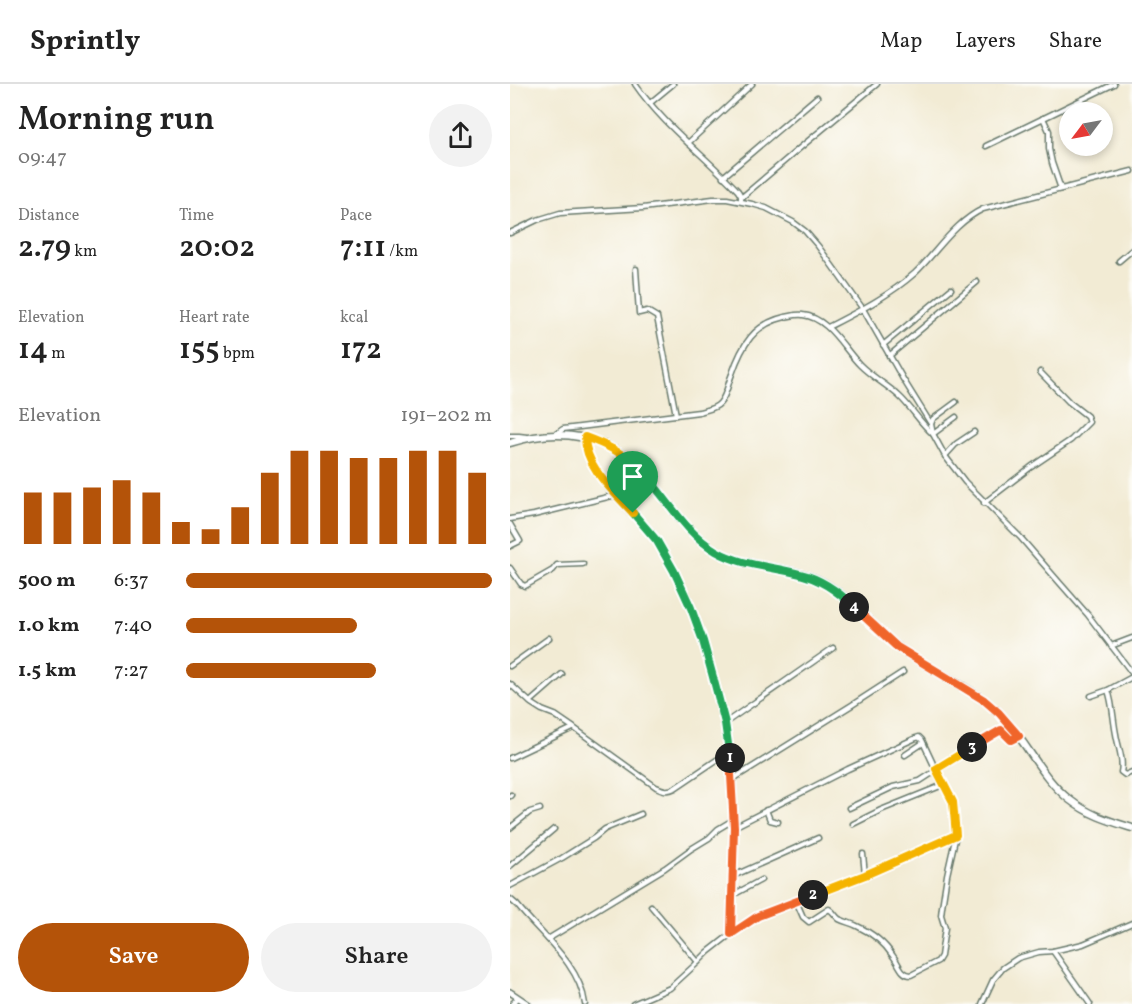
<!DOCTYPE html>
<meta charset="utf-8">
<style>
:root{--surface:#fff;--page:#f2f2f2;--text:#222;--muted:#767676;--line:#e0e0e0;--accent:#b45309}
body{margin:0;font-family:Vollkorn,serif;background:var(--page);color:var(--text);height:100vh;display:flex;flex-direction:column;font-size:22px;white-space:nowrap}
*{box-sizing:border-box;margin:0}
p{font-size:20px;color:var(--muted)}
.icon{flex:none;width:33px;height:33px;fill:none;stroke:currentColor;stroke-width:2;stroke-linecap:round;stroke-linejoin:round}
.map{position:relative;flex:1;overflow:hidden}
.sheet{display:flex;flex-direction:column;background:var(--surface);width:510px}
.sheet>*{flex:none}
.needle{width:39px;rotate:238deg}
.fabs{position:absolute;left:549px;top:18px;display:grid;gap:12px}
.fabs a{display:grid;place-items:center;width:54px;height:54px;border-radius:50%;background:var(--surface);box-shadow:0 3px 9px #0003;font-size:30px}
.pin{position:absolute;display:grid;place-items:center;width:51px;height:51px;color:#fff;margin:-62px -26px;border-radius:50% 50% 50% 0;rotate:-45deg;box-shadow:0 0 6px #0007}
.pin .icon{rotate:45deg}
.km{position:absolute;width:30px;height:30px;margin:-15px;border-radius:50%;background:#222;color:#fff;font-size:16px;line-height:30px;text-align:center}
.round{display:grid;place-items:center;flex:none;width:63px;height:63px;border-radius:32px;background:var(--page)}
.head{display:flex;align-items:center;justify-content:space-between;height:102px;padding:0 18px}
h1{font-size:33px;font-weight:600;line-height:45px}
.figures{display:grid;grid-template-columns:repeat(3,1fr);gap:9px;height:102px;padding:6px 18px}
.figures div{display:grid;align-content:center}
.figures b{font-size:30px;font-weight:600}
.figures small{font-size:16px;font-weight:400}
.figures p{font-size:16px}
.chart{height:168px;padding:12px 18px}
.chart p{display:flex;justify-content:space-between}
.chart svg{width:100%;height:108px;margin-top:6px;stroke:var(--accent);stroke-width:6}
.primary-button{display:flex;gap:12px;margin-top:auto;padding:12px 18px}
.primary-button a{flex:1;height:69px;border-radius:36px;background:var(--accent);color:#fff;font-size:24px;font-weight:600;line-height:69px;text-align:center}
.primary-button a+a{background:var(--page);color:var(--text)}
ul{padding:0 18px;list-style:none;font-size:20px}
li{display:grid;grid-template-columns:96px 72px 1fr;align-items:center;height:45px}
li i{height:15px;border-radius:8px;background:var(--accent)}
header{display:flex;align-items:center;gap:36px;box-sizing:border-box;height:84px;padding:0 30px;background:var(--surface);border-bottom:2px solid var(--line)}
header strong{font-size:28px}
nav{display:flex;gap:33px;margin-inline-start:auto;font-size:21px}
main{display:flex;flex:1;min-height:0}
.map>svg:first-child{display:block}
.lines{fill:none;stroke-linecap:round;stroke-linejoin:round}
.minor-casing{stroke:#697a6c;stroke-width:7}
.tertiary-casing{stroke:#697a6c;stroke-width:8}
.secondary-casing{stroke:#697a6c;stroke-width:9}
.minor{stroke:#fff;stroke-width:4}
.tertiary{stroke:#fff;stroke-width:5}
.secondary{stroke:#fff;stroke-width:6}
.split-1-casing{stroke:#fff;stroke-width:12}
.split-2-casing{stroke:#fff;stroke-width:12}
.split-3-casing{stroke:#fff;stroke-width:12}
.split-4-casing{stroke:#fff;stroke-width:12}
.split-5-casing{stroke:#fff;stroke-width:12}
.split-6-casing{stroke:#fff;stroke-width:12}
.split-1{stroke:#22a559;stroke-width:8}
.split-2{stroke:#f0652b;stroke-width:8}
.split-3{stroke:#f5b400;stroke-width:8}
.split-4{stroke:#f0652b;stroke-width:8}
.split-5{stroke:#22a559;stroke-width:8}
.split-6{stroke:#f5b400;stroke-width:8}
</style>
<header>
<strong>Sprintly</strong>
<nav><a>Map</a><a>Layers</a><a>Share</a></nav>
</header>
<main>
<section class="sheet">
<div class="head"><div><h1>Morning run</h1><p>09:47</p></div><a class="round"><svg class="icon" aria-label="share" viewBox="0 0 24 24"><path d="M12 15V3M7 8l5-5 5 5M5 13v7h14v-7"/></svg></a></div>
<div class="figures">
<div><p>Distance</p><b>2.79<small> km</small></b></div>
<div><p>Time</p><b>20:02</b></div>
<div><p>Pace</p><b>7:11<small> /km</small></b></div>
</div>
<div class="figures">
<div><p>Elevation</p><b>14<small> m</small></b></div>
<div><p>Heart rate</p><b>155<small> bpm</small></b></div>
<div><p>kcal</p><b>172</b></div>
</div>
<div class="chart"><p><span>Elevation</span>191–202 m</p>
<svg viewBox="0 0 160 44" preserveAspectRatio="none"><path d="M5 44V23M15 44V23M25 44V21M35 44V18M45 44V23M55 44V35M65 44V38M75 44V29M85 44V15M95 44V6M105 44V6M115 44V9M125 44V9M135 44V6M145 44V6M155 44V15"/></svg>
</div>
<ul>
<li><b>500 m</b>6:37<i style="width:100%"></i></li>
<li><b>1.0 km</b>7:40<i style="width:56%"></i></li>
<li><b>1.5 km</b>7:27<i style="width:62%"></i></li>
</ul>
<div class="primary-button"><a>Save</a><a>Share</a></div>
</section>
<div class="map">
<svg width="622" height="920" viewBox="0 0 622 920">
<rect width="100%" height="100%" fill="#fdfcf7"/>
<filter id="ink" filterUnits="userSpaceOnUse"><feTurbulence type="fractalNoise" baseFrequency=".0167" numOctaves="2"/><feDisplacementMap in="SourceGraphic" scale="12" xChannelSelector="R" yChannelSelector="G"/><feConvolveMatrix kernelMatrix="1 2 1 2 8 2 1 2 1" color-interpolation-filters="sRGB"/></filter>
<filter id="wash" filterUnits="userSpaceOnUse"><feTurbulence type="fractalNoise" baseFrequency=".008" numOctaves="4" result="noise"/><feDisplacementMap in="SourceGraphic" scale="24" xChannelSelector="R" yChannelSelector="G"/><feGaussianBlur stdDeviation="1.35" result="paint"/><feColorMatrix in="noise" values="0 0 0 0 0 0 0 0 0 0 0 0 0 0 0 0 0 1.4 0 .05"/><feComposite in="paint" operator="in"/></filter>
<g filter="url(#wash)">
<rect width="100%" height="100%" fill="#f2ebd4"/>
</g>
<g filter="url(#ink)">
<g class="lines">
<g class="minor-casing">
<g id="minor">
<path d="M125 0C153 41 194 71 228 107L231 112V116"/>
<path d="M140 19 163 0"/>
<path d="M533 34 539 47V65L542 79 551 105"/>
<path d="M178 59 242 0"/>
<path d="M476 62 604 0"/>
<path d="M213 93 307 13"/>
<path d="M231 114 291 63 367 0"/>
<path d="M0 149 27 136 50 129 133 124 203 115H217L242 120 256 124 283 138 295 147 308 162 353 225 393 295 421 340 423 350 435 372 455 398 510 453 549 498 578 531 622 589"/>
<path d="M609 177 622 166"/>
<path d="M126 185 129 229 137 227 147 233 166 331"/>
<path d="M318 243C349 227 379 212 405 189 427 168 445 138 473 125L622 87"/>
<path d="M373 261 441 205"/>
<path d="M379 272 467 198"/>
<path d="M421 340 423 335 446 318"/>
<path d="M46 350 53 345 62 344 189 328C196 326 205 325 210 319 217 311 218 299 222 290 232 261 244 240 275 233 281 232 287 230 293 231 319 234 333 264 350 281 362 293 377 301 389 312 402 324 410 339 423 350L446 333"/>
<path d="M0 352H9L17 353"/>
<path d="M75 354C75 388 120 424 141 448 151 460 158 473 164 487 184 528 197 568 208 611 212 630 218 649 220 669 227 729 223 790 221 850"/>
<path d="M435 372 446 360 464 348"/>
<path d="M474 419 521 383 561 356 579 338 577 332 559 318 530 288"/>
<path d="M0 435 24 431 106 411"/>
<path d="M0 440 10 457 0 462"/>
<path d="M0 484 11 500 15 502 43 486 47 481 73 480"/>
<path d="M601 562 622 554"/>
<path d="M0 582 39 554"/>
<path d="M0 600 21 619 32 626 45 631 64 644 146 703C153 706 157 708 165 704L220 667"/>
<path d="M598 606C603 621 603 635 606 650 608 663 614 676 611 688L615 691 622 688"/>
<path d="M581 612 598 606 622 593"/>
<path d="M20 618 52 590"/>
<path d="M215 639 323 564"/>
<path d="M395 671 413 659"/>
<path d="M0 674 63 644"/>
<path d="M223 695 342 621 393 588"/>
<path d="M0 712 1 711"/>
<path d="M339 724 383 703 410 697 489 646H492L501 656 508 652"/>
<path d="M256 726 260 736 268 738"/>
<path d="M343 740 371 726 433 701"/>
<path d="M224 743 338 685 406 654 409 653 412 656 433 701 441 714 446 741V751L437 791 432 823 431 831 435 844 431 872 428 877 401 891C391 891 389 879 383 872 374 858 362 849 347 842 341 839 335 838 329 835 325 832 324 828 319 825L299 838 293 833 286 817"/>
<path d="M0 744 20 728 30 725"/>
<path d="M353 770 355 791"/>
<path d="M0 782 44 745"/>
<path d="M223 792 308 754"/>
<path d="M0 802 52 774 84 754 95 745 131 730"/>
<path d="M223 811 251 796"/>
<path d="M0 815 7 821C31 851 70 880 75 920"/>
<path d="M141 822 188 878"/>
<path d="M38 855 155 784 181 765 199 754 208 745 223 736"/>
<path d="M543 867 580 920"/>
<path d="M2 920 8 914"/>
<path d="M123 920 160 904 185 881 198 868 221 850 248 832 332 800 446 751"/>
<path d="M472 920 483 896 493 884 508 874 529 868 543 867 573 860 622 839"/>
</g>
</g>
<g class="tertiary-casing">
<path id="tertiary" d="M0 908 18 920"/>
</g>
<g class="secondary-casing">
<path id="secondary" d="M0 359C48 343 97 350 133 388 157 414 173 446 203 465 236 486 273 480 307 495 339 510 360 541 387 562 419 587 459 600 489 629 516 655 530 693 560 716 579 731 600 737 622 744"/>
</g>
<use href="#minor" class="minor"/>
<use href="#tertiary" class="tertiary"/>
<use href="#secondary" class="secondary"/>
</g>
</g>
<g class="lines" filter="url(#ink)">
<g class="split-1-casing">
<path id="split-1" d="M123 429 147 457 164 487 181 524 193 557 203 593 215 639 220 674"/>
</g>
<g class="split-2-casing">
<path id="split-2" d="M220 674 224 743 221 850 248 832 303 811"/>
</g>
<g class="split-3-casing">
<path id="split-3" d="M303 811 355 791 446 751 443 718 426 685 462 663"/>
</g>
<g class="split-4-casing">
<path id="split-4" d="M344 523 387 563 474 616 489 629 509 652 501 656 491 646 462 663"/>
</g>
<g class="split-5-casing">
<path id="split-5" d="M127 383C155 409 172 447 206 467 232 482 261 482 290 490 311 495 329 508 344 523"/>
</g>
<g class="split-6-casing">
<path id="split-6" d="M123 429C104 408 75 383 75 353 94 360 112 368 127 383"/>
</g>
<use href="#split-1" class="split-1"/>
<use href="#split-2" class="split-2"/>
<use href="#split-3" class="split-3"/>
<use href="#split-4" class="split-4"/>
<use href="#split-5" class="split-5"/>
<use href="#split-6" class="split-6"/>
</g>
</svg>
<div class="fabs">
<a><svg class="needle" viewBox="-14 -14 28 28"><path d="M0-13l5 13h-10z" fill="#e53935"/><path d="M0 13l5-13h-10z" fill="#767676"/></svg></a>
</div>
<div class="pin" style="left:123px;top:429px;background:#1e9e55"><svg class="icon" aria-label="arrive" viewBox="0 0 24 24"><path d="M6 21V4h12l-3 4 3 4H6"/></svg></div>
<b class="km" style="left:220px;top:674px">1</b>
<b class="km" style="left:303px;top:811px">2</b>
<b class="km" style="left:462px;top:663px">3</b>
<b class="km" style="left:344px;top:523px">4</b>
</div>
</main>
